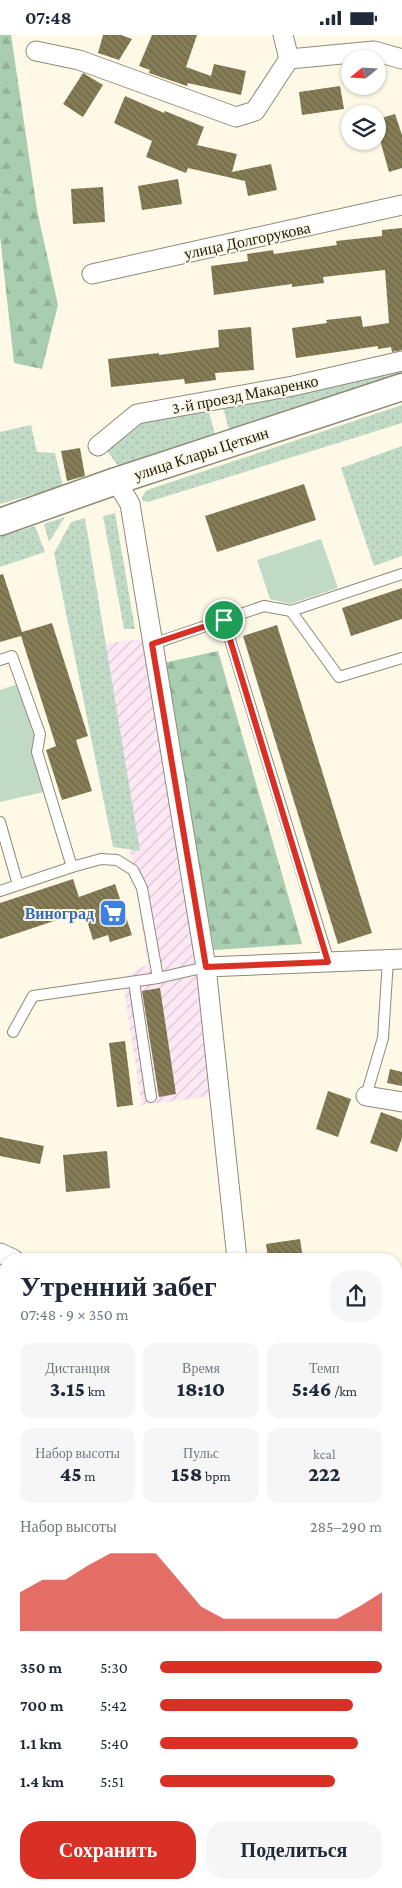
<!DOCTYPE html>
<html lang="ru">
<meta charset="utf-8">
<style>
:root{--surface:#fff;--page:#f6f6f7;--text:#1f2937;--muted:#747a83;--accent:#d93025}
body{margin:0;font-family:"Crimson Pro",serif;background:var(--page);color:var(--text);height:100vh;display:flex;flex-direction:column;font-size:19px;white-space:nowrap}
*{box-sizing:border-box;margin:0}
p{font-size:16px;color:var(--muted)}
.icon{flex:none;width:28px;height:28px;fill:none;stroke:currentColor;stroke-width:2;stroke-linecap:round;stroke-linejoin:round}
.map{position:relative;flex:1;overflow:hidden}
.panel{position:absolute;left:0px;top:1218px;width:402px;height:636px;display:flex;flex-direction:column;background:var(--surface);border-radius:20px 20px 0 0;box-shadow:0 1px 4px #0004}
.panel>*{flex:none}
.needle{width:32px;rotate:252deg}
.buttons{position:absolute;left:341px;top:15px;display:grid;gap:10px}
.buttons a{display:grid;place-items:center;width:45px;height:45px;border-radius:50%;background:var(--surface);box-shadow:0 1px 4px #0004;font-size:25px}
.pin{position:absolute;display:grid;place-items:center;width:42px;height:42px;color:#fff;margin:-21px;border:2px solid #fff;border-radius:50%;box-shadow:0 1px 5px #0007}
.round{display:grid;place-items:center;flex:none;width:52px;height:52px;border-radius:20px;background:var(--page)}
.head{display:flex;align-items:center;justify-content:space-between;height:85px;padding:0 20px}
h1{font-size:28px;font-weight:800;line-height:38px}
.figures{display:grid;grid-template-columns:repeat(3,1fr);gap:8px;height:85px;padding:5px 20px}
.figures div{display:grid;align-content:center;border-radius:12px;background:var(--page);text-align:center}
.figures b{font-size:21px;font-weight:800}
.figures small{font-size:14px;font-weight:400}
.figures p{font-size:14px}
.chart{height:140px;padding:10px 20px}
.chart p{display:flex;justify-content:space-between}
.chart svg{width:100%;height:90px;margin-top:5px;fill:var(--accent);opacity:.7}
.cta{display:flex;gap:10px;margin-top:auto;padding:10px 20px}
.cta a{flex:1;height:58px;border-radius:20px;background:var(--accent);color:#fff;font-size:20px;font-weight:800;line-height:58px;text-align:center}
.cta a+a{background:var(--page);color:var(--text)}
ul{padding:0 20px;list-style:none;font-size:16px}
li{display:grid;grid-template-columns:80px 60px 1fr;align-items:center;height:38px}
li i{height:12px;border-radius:6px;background:var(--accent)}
.status{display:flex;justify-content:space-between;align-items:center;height:35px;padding:0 25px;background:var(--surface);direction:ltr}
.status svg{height:14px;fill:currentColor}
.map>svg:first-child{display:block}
.industrial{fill:url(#industrial-furrows)}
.grass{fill:url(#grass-dots)}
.forest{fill:url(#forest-firs)}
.park{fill:#c1dac6}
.building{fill:url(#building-back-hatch)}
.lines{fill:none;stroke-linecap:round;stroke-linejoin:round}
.service-casing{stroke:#8e8b79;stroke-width:12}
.minor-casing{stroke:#8e8b79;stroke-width:21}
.secondary-casing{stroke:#8e8b79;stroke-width:29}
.service{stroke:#fff;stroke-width:10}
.minor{stroke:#fff;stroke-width:19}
.secondary{stroke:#fff;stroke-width:26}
.route-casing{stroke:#fff;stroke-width:10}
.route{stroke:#d93025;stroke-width:6}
.labels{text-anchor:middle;stroke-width:4;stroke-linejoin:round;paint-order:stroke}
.street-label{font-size:16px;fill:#23211a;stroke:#fdf9e6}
.shop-label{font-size:16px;font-weight:bold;fill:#366cbe;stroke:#fdf9e6;text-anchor:end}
</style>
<div class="status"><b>07:48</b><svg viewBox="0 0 49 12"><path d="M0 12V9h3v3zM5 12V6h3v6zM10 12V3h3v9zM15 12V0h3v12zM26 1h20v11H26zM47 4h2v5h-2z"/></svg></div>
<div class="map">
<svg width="402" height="1853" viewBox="0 0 402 1853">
<defs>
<pattern id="industrial-furrows" width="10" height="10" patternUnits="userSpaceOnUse" patternTransform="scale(1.25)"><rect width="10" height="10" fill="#fde7f4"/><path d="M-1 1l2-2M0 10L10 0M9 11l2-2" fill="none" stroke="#d9c6d1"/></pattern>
<pattern id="grass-dots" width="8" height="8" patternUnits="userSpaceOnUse" patternTransform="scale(1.25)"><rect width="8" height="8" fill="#c1dac6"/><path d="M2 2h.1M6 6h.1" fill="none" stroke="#a6bbaa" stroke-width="1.8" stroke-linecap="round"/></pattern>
<pattern id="forest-firs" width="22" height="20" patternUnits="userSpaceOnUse" patternTransform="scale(1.25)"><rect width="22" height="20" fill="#a9cdb0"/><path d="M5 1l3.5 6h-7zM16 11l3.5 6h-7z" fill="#91b097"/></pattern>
<pattern id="building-back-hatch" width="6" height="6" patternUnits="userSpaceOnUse" patternTransform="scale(1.25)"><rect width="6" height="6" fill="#867d57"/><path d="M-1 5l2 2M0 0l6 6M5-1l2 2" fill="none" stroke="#6d6647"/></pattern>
</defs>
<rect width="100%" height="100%" fill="#fdf9e6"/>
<path class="industrial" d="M146 604 197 925 212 1061 142 1070 122 943 148 929 130 815 87 610Z"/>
<g class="grass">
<path d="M402 334V345L231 402 222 369Z"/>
<path d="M402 370V388L148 467 143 466 142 463 145 457 150 454Z"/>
<path d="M208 372 215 400 119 432 107 416 113 405 139 384Z"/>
<path d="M31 390 37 417 55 418 63 451 0 469V397Z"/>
<path d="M402 411V521L374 531 341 433Z"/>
<path d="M115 478 135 594H124L103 481Z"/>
<path d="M65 482 49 507 44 489Z"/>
<path d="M85 483 140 816 113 812 54 518 71 487Z"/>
<path d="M35 491 45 517 0 532V502Z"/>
</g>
<g class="forest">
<path d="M0 0H11L37 175 58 270 42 334 14 328 0 201Z"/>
<path d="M218 616 302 909 214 915 163 628Z"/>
</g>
<g class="park">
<path d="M321 504 338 553 290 569 270 564 257 525Z"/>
<path d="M18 649 36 699 33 717 44 757 0 767V655Z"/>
</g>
<g class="building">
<path d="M103 0H121L132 4 119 25 98 18Z"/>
<path d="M152 0H197L186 32 211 41 214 29 246 36 241 60 188 48 187 51 149 38 150 35 139 31Z"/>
<path d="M83 38 103 50 83 82 63 69Z"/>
<path d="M340 51 344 74 302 80 299 57Z"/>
<path d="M125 61 164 78 165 76 204 92 197 110 237 119 232 137 271 129 277 155 248 161 245 146 188 133 186 138 146 122 152 106 114 88Z"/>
<path d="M395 79 402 100V133L389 137 378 98V84Z"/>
<path d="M178 144 182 169 142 175 138 151Z"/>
<path d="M103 152 105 187 73 189 71 154Z"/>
<path d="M402 193V315L392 317 391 312 378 314V311L296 323 292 293 327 288 326 285 361 281 363 292 389 288 385 235 323 242 324 248 292 252V249L214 260 211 231 248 226 247 219 273 215 274 219 337 210 336 206 382 201V195Z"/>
<path d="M251 292 254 335 215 338 216 345 185 349 184 344 111 352 108 324 159 318V320L219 312 218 295Z"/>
<path d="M80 413 85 441 67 446 61 416Z"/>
<path d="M304 449 316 485 217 517 205 481Z"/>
<path d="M3 539 22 597 52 588 88 701 76 705 92 756 62 765 46 715 56 711 21 601 0 607V540Z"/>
<path d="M402 553V584L351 601 342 573Z"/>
<path d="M277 590 372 898 338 909 243 601Z"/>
<path d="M73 844 79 862 115 849 132 900 110 907 108 900 93 905 84 876 0 904V868Z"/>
<path d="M160 953 176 1059 159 1062 142 956Z"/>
<path d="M125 1006 133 1070 117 1072 109 1008Z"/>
<path d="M390 1034 402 1037V1051L387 1048Z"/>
<path d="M328 1056 351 1064 338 1102 316 1094Z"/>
<path d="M381 1077 402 1085V1103L397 1117 370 1108Z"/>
<path d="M0 1102 44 1111 40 1129 0 1121Z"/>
<path d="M107 1116 110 1153 66 1157 63 1120Z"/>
<path d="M300 1204 303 1224H268L266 1209Z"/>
</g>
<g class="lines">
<g class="service-casing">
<g id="service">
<path d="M291 576 339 642 402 623"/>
<path d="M224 585 329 927"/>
<path d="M153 609 264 571 291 576 402 539"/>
<path d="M0 625 12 621 40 699 37 717 72 832 101 824 117 825 133 835 142 853 158 943 206 932"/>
<path d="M0 787 18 850"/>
<path d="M0 856 72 832"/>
<path d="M134 947 151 1062"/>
<path d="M13 997 33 961 158 943"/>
<path d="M366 1061 383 1003 388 925"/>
</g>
</g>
<g class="minor-casing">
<g id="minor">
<path d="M283 0 289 24"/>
<path d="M36 16 79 25 236 82 255 76 289 24"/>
<path d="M289 24 374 16 402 24"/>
<path d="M92 239 402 170"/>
<path d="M98 411 137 379 293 351 402 326"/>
<path d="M116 446 130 469 206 932 237 1224"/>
<path d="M206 932 402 924"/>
<path d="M366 1061 402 1067"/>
<path d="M0 1218 13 1224"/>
<path d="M0 1299 6 1298"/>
<path d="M396 1364 402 1366"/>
<path d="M0 1550 6 1551"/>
<path d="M396 1622H402"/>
<path d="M0 1707 6 1708"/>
<path d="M396 1790 402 1791"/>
</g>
</g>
<g class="secondary-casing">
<path id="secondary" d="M0 487 116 446 402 352"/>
</g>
<use href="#service" class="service"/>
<use href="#minor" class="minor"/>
<use href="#secondary" class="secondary"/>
</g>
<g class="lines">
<g class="route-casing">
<path id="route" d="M224 585 328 927 206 932 152 609Z"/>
</g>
<use href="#route" class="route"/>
</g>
<defs>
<g id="supermarket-square" transform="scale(1.4375)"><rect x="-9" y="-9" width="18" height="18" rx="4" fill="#3f7fe0" stroke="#fdf9e6"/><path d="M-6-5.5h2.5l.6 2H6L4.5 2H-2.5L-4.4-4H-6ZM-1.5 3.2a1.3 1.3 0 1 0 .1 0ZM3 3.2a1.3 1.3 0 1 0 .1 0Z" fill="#fff"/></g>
</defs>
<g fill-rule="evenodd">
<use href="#supermarket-square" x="113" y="878"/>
</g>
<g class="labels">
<g class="street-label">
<text transform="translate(247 205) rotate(-12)" y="6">улица Долгорукова</text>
<text transform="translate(245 359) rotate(-11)" y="6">3-й проезд Макаренко</text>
<text transform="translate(201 418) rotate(-18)" y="6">улица Клары Цеткин</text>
</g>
<g class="shop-label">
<text x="94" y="884">Виноград</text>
</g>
</g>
</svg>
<div class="buttons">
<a><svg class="needle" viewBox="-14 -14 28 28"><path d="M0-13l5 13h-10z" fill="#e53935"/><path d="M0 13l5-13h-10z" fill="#747a83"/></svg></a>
<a><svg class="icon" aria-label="layers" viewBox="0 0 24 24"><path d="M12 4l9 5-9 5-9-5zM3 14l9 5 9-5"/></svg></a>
</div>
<div class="pin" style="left:224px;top:585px;background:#1e9e55"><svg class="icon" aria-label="arrive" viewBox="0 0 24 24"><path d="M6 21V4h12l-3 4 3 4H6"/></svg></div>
<section class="panel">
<div class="head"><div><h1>Утренний забег</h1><p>07:48 · 9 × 350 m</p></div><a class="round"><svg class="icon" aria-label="share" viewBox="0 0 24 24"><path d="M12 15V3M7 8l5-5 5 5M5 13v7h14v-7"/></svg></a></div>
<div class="figures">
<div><p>Дистанция</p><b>3.15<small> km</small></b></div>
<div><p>Время</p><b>18:10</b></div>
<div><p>Темп</p><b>5:46<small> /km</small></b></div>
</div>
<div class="figures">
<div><p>Набор высоты</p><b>45<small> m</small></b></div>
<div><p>Пульс</p><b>158<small> bpm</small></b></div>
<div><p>kcal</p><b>222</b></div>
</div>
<div class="chart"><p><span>Набор высоты</span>285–290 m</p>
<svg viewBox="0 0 160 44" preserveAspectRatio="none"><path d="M0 44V25L10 19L20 19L30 12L40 6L50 6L60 6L70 19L80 32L90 38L100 38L110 38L120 38L130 38L140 38L150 32L160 25V44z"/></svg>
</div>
<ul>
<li><b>350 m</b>5:30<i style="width:100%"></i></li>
<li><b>700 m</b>5:42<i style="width:87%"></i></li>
<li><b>1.1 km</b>5:40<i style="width:89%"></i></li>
<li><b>1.4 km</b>5:51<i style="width:79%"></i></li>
</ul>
<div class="cta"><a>Сохранить</a><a>Поделиться</a></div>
</section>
</div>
